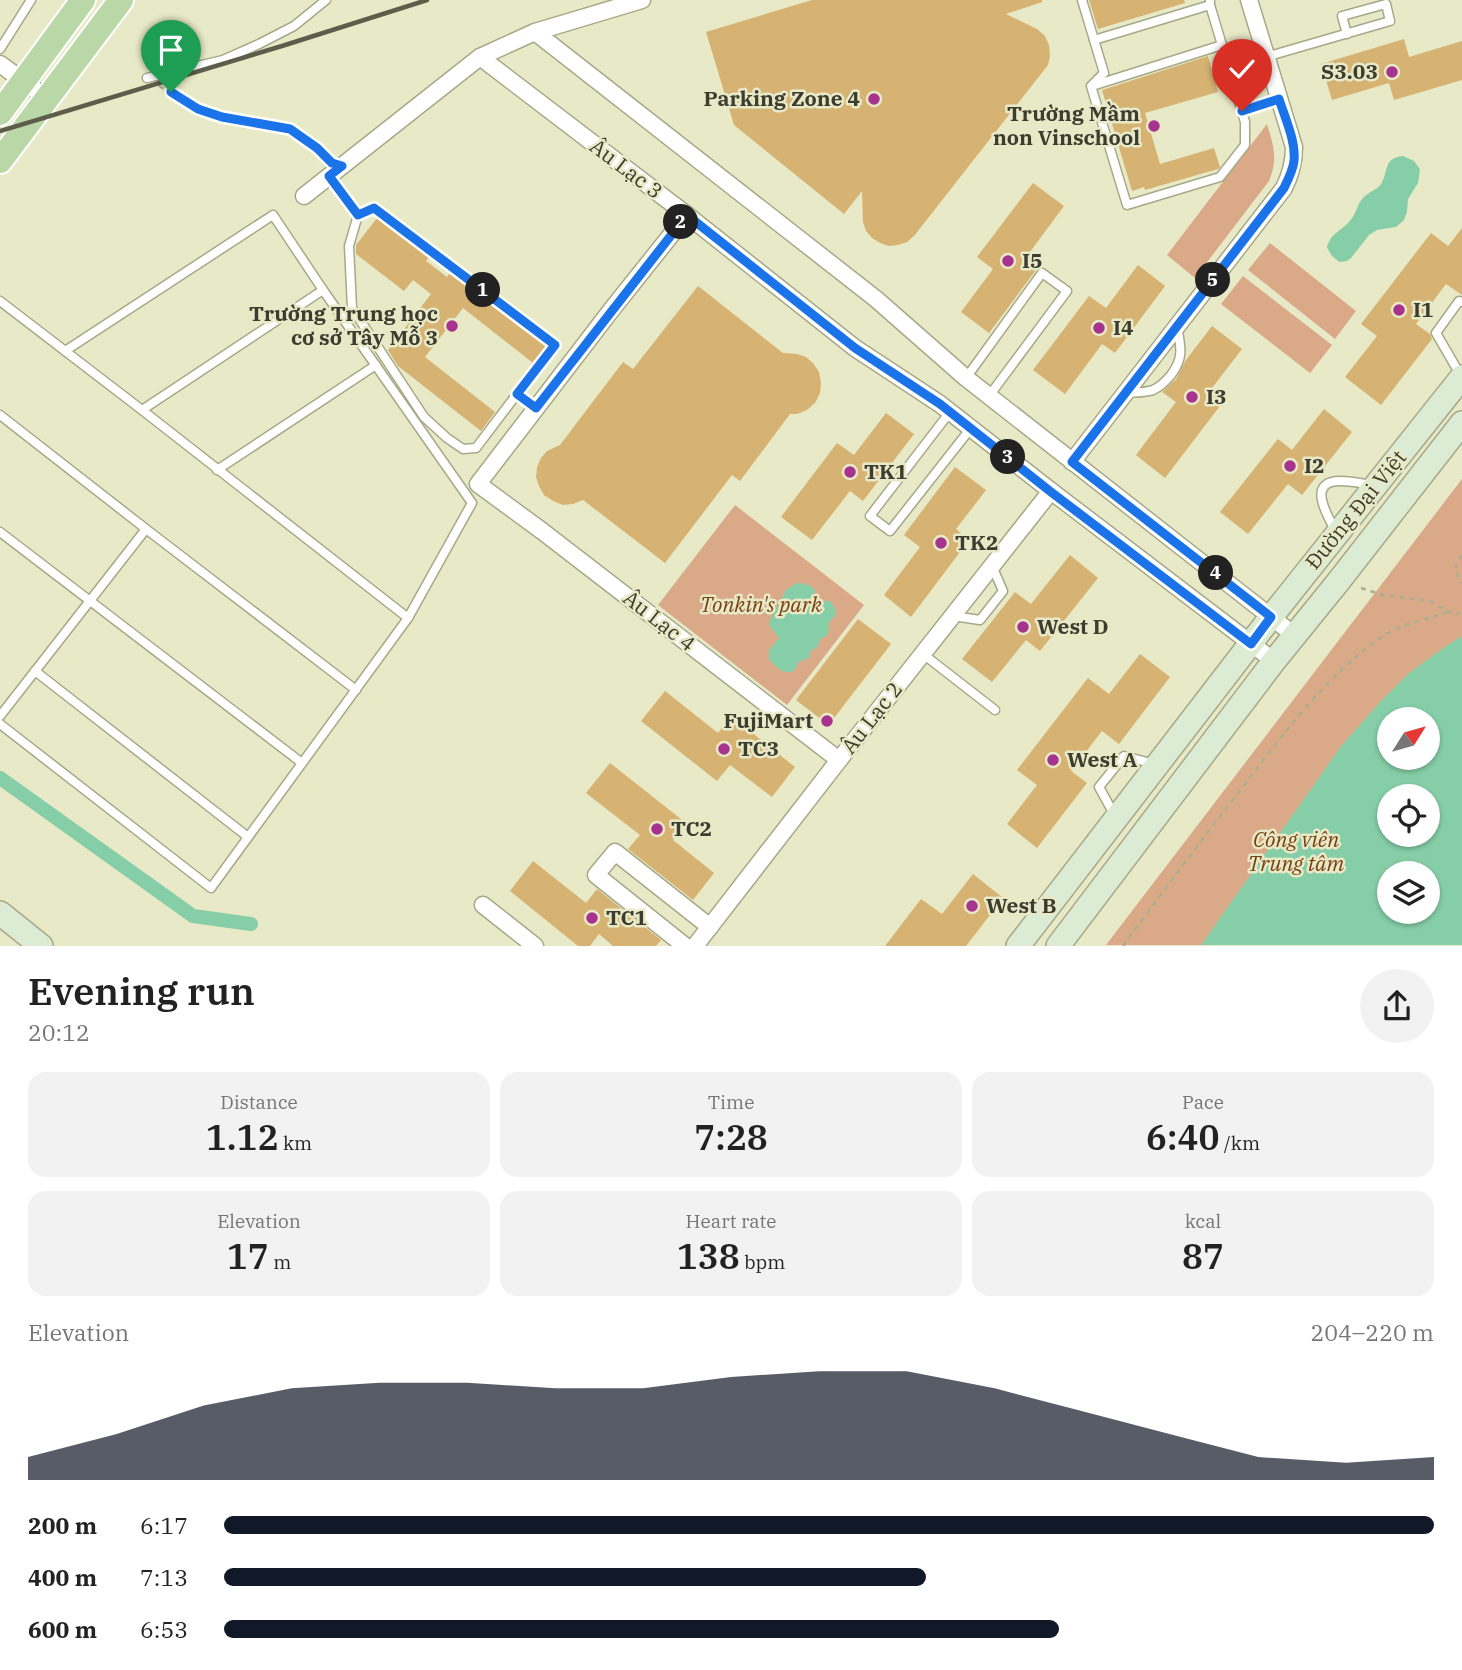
<!DOCTYPE html>
<meta charset="utf-8">
<style>
:root{--surface:#fff;--page:#f2f2f2;--text:#222;--muted:#767676;--accent:#111827}
body{margin:0;font-family:"IBM Plex Serif",serif;background:var(--page);color:var(--text);height:100vh;display:flex;flex-direction:column;font-size:26px;white-space:nowrap}
*{box-sizing:border-box;margin:0}
p{font-size:23px;color:var(--muted)}
.icon{flex:none;width:38px;height:38px;fill:none;stroke:currentColor;stroke-width:2;stroke-linecap:round;stroke-linejoin:round}
.map{position:relative;height:946px;overflow:hidden}
.sheet{display:flex;flex-direction:column;background:var(--surface);flex:1}
.sheet>*{flex:none}
.needle{width:46px;rotate:53deg}
.tools{position:absolute;left:1377px;top:707px;display:grid;gap:14px}
.tools a{display:grid;place-items:center;width:63px;height:63px;border-radius:50%;background:var(--surface);box-shadow:0 2px 5px #0004;font-size:35px}
.pin{position:absolute;display:grid;place-items:center;width:60px;height:60px;color:#fff;margin:-72px -30px;border-radius:50% 50% 50% 0;rotate:-45deg;box-shadow:0 0 7px #0007}
.pin .icon{rotate:45deg}
.km{position:absolute;width:35px;height:35px;margin:-18px;border-radius:50%;background:#222;color:#fff;font-size:19px;line-height:35px;text-align:center}
.round{display:grid;place-items:center;flex:none;width:74px;height:74px;border-radius:37px;background:var(--page)}
.headline{display:flex;align-items:center;justify-content:space-between;height:119px;padding:0 28px}
h1{font-size:38px;font-weight:600;line-height:52px}
.figures{display:grid;grid-template-columns:repeat(3,1fr);gap:10px;height:119px;padding:7px 28px}
.figures div{display:grid;align-content:center;border-radius:18px;background:var(--page);text-align:center}
.figures b{font-size:35px;font-weight:600}
.figures small{font-size:19px;font-weight:400}
.figures p{font-size:19px}
.chart{height:196px;padding:14px 28px}
.chart p{display:flex;justify-content:space-between}
.chart svg{width:100%;height:126px;margin-top:7px;fill:var(--accent);opacity:.7}
ul{padding:0 28px;list-style:none;font-size:23px}
li{display:grid;grid-template-columns:112px 84px 1fr;align-items:center;height:52px}
li i{height:18px;border-radius:9px;background:var(--accent)}
.map>svg:first-child{display:block}
.green{fill:#daaa88;fill-rule:evenodd}
.water{fill:#85cea7;fill-rule:evenodd}
.lines{fill:none;stroke-linecap:round;stroke-linejoin:round}
.canal{stroke:#85cea7;stroke-width:14}
.building{fill:#d6b373}
.lane-casing{stroke:#a7a888;stroke-width:11}
.street-casing{stroke:#a7a888;stroke-width:19}
.secondary-casing{stroke:#a7a888;stroke-width:26}
.primary-casing{stroke:#fff;stroke-width:28}
.path{stroke:#acad92;stroke-width:2.5;stroke-dasharray:5 5;stroke-linecap:butt}
.lane{stroke:#fff;stroke-width:8}
.street{stroke:#fff;stroke-width:16}
.secondary{stroke:#dcebd3;stroke-width:23}
.primary{stroke:#bad7a7;stroke-width:24}
.rail{stroke:#5d5d4c;stroke-width:4.5}
.route-casing{stroke:#fff;stroke-width:14}
.route{stroke:#1a73e8;stroke-width:9}
.poi-dot{fill:#a6338e;stroke:#e8e9c7;stroke-width:2.5}
.labels{text-anchor:middle;stroke-width:5;stroke-linejoin:round;paint-order:stroke}
.poi-label{font-size:21px;font-weight:bold;fill:#3c3c2f;stroke:#e8e9c7;text-anchor:start}
.street-label{font-size:21px;fill:#3c3c2f;stroke:#e8e9c7}
.park-label{font-size:21px;font-style:italic;fill:#794111;stroke:#e8e9c7}
</style>
<div class="map">
<svg width="1462" height="946" viewBox="0 0 1462 946">
<rect width="100%" height="100%" fill="#e8e9c7"/>
<g class="green">
<path d="M1267 124C1274 147 1278 159 1269 181L1195 278 1167 255Z"/>
<path d="M1270 243 1356 311 1335 339 1248 270Z"/>
<path d="M1243 276 1332 345 1310 373 1221 304Z"/>
<path d="M1462 479V945H1106ZM1390 719H1428V758H1390ZM1390 796H1428V835H1390ZM1390 873H1428V912H1390Z"/>
<path d="M735 505 864 605 787 705 658 605Z"/>
</g>
<g class="water">
<path d="M1403 156 1414 161 1420 169 1418 183 1408 199 1407 212 1404 220 1396 227 1377 230 1369 235 1351 258 1347 261 1340 262C1333 258 1330 254 1327 247 1331 233 1341 231 1349 222 1356 215 1357 204 1363 198 1368 192 1377 190 1381 184 1389 171 1383 158 1403 156Z"/>
<path d="M797 583C805 583 810 585 815 590L814 598 817 601H830L835 608 836 615 829 622 828 635 820 639 817 648 811 650 809 658 798 662 794 671C783 675 776 667 769 659V650L779 638 769 625 770 620 786 590Z"/>
<path d="M1462 636V945H1201L1342 745 1382 700 1408 674 1442 649ZM1428 719V758H1390V719ZM1428 796V835H1390V796ZM1428 873V912H1390V873Z"/>
</g>
<g class="lines">
<path class="canal" d="M0 778 193 916 251 924"/>
</g>
<g class="building">
<path d="M812 0H1042V2L1006 14 1037 29 1045 36 1049 45 1050 56 1048 65 914 236 907 242 898 245 889 246 880 243 872 238 866 231 863 222 862 191 844 214 734 125 706 32Z"/>
<path d="M1089 0H1184L1185 3 1098 29Z"/>
<path d="M1404 39 1409 57 1462 41V80L1394 100 1389 83 1332 100 1321 64Z"/>
<path d="M1208 56 1218 92 1145 113 1160 164 1214 148 1220 167 1218 169 1145 190 1144 187 1132 191 1102 90Z"/>
<path d="M1033 183 1064 206 1027 256 1039 266 989 333 961 312 993 269 977 257Z"/>
<path d="M377 218 429 257 426 261 447 277 450 273 546 346 533 363 463 308 425 357 495 412 481 431 398 366 388 350 431 294 413 280 404 291 356 254V245Z"/>
<path d="M1462 228V295L1446 284 1416 324 1430 334 1432 339 1381 405 1345 377 1377 336 1361 324 1431 233 1448 246Z"/>
<path d="M1138 265 1165 286 1115 353 1102 344 1065 394 1033 370 1089 296 1106 308Z"/>
<path d="M698 286 783 353 797 354 806 357 813 363 819 372 821 383 820 393 815 403 807 410 797 414H790L740 481 732 475 665 563 583 500 573 504 563 505 553 501 544 495 539 486 536 477 537 467 541 458 547 451 560 445 623 362 633 369Z"/>
<path d="M1212 326 1242 349 1209 392 1223 402 1165 478 1136 455 1176 402 1162 392 1176 379 1186 360Z"/>
<path d="M1324 409 1352 432 1302 495 1288 484 1248 534 1220 512 1278 439 1292 450Z"/>
<path d="M886 413 914 434 863 501 850 491 812 540 781 517 837 443 854 455Z"/>
<path d="M955 467 986 490 956 529 969 540 911 617 884 595 920 547 904 535Z"/>
<path d="M1070 555 1098 578 1040 651 1026 640 992 682 962 659 1015 592 1031 604Z"/>
<path d="M858 619 891 644 834 718 822 720 796 700Z"/>
<path d="M1140 654 1170 677 1119 744 1102 731 1071 771 1087 783 1037 848 1007 824 1037 785 1017 770 1088 678 1109 694Z"/>
<path d="M665 691 718 733 731 716 795 767 772 797 730 765 717 781 641 721Z"/>
<path d="M610 763 686 823 673 840 714 873 693 900 628 849 640 835 586 793Z"/>
<path d="M533 861 586 903 597 889 661 940 656 946H613L599 934 590 946H578L510 891Z"/>
<path d="M973 874 1003 898 966 946H885L921 899 942 914Z"/>
</g>
<g class="lines">
<g class="lane-casing">
<g id="lane">
<path d="M1082 0 1104 73 1091 86 1127 205 1220 177 1245 145V122L1210 5V0"/>
<path d="M1094 40 1210 5"/>
<path d="M0 49 31 0"/>
<path d="M1267 57 1276 54 1390 21 1386 4 1342 16 1347 34"/>
<path d="M147 78 223 60 259 44 294 26 326 0"/>
<path d="M1092 86 1222 45"/>
<path d="M1242 111 1279 99"/>
<path d="M329 176 358 215 349 246 352 308 424 417 447 438 463 449 476 448 517 394 536 408"/>
<path d="M358 215 374 207 555 345 517 394"/>
<path d="M0 301 142 410 408 618"/>
<path d="M1461 376 1436 333 1459 301 1462 302"/>
<path d="M966 378 1042 273 1067 291 989 396"/>
<path d="M1125 393C1134 392 1145 393 1153 390 1160 387 1166 381 1171 375 1184 358 1181 347 1177 327"/>
<path d="M142 410 323 290"/>
<path d="M950 412 870 516 890 531 971 428"/>
<path d="M0 415 146 529"/>
<path d="M217 470 376 365"/>
<path d="M0 532 302 763"/>
<path d="M1336 532C1331 522 1324 511 1322 500 1316 471 1358 483 1372 485"/>
<path d="M953 616 980 620 1003 591 992 566"/>
<path d="M923 654 995 710"/>
<path d="M35 671 248 837"/>
<path d="M0 716 146 529 356 690"/>
<path d="M0 724 211 888 408 618 472 503 323 290 273 215 65 351"/>
<path d="M1115 816 1099 787 1124 756 1155 764"/>
</g>
</g>
<g class="street-casing">
<g id="street">
<path d="M535 32 876 299 966 378 1294 635"/>
<path d="M480 57 687 215 855 348 940 404 1051 491 1274 661"/>
<path d="M0 64 46 98"/>
<path d="M304 196 480 57 535 32 642 0"/>
<path d="M687 215 612 309 478 484 542 531 839 760"/>
<path d="M1072 462 1284 188C1291 174 1294 163 1294 147L1249 0"/>
<path d="M483 905 535 946"/>
<path d="M685 946 596 875 615 852 710 927"/>
<path d="M695 946 839 760 1051 491"/>
</g>
</g>
<g class="secondary-casing">
<g id="secondary">
<path d="M0 913 41 946"/>
<path d="M1018 946 1271 617 1462 377"/>
<path d="M1058 946 1274 661 1338 582 1462 423"/>
</g>
</g>
<g class="primary-casing">
<g id="primary">
<path d="M0 113 83 0"/>
<path d="M0 161 121 0"/>
</g>
</g>
<g class="path">
<path d="M159 86 199 109 222 117 290 129 317 148 329 160"/>
<path d="M1462 555C1453 566 1454 571 1462 583"/>
<path d="M1361 588 1383 595 1430 601 1454 615 1462 612"/>
<path d="M1123 946C1164 889 1206 834 1249 779 1287 729 1327 676 1379 639 1399 624 1425 620 1448 612"/>
</g>
<use href="#lane" class="lane"/>
<use href="#street" class="street"/>
<use href="#secondary" class="secondary"/>
<use href="#primary" class="primary"/>
<path class="rail" d="M0 131 282 46 427 0"/>
</g>
<g class="lines">
<g class="route-casing">
<path id="route" d="M171 92 198 109 222 117 290 129 317 148 332 163 342 166 329 176 358 215 374 208 555 345 517 394 536 408 687 215 855 348 940 404 1051 492 1251 644 1271 617 1072 462 1284 188C1288 180 1293 170 1294 161 1296 141 1285 118 1279 99L1242 111"/>
</g>
<use href="#route" class="route"/>
</g>
<g class="poi-dot">
<circle cx="1392" cy="72" r="7"/>
<circle cx="874" cy="99" r="7"/>
<circle cx="1154" cy="126" r="7"/>
<circle cx="1008" cy="261" r="7"/>
<circle cx="1399" cy="310" r="7"/>
<circle cx="452" cy="326" r="7"/>
<circle cx="1099" cy="328" r="7"/>
<circle cx="1192" cy="397" r="7"/>
<circle cx="1290" cy="466" r="7"/>
<circle cx="850" cy="472" r="7"/>
<circle cx="941" cy="543" r="7"/>
<circle cx="1023" cy="627" r="7"/>
<circle cx="827" cy="721" r="7"/>
<circle cx="724" cy="749" r="7"/>
<circle cx="1053" cy="760" r="7"/>
<circle cx="657" cy="829" r="7"/>
<circle cx="972" cy="906" r="7"/>
<circle cx="592" cy="918" r="7"/>
</g>
<g class="labels">
<g class="poi-label">
<text x="1378" y="79" text-anchor="end">S3.03</text>
<text x="860" y="106" text-anchor="end">Parking Zone 4</text>
<text x="1140" y="121" text-anchor="end">Trường Mầm<tspan x="1140" dy="24">non Vinschool</tspan></text>
<text x="1022" y="268">I5</text>
<text x="1413" y="317">I1</text>
<text x="438" y="321" text-anchor="end">Trường Trung học<tspan x="438" dy="24">cơ sở Tây Mỗ 3</tspan></text>
<text x="1113" y="335">I4</text>
<text x="1206" y="404">I3</text>
<text x="1304" y="473">I2</text>
<text x="864" y="479">TK1</text>
<text x="955" y="550">TK2</text>
<text x="1037" y="634">West D</text>
<text x="813" y="728" text-anchor="end">FujiMart</text>
<text x="738" y="756">TC3</text>
<text x="1067" y="767">West A</text>
<text x="671" y="836">TC2</text>
<text x="986" y="913">West B</text>
<text x="606" y="925">TC1</text>
</g>
<g class="street-label">
<text transform="translate(626 169) rotate(37)" y="7">Âu Lạc 3</text>
<text transform="translate(1356 510) rotate(-51)" y="7">Đường Đại Việt</text>
<text transform="translate(659 621) rotate(38)" y="7">Âu Lạc 4</text>
<text transform="translate(872 718) rotate(-52)" y="7">Âu Lạc 2</text>
</g>
<g class="park-label">
<text x="761" y="612">Tonkin's park</text>
<text x="1296" y="847">Công viên<tspan x="1296" dy="24">Trung tâm</tspan></text>
</g>
</g>
</svg>
<div class="tools">
<a><svg class="needle" viewBox="-14 -14 28 28"><path d="M0-13l5 13h-10z" fill="#e53935"/><path d="M0 13l5-13h-10z" fill="#767676"/></svg></a>
<a><svg class="icon" aria-label="locate" viewBox="0 0 24 24"><circle cx="12" cy="12" r="6"/><path d="M12 2v4M12 18v4M2 12h4M18 12h4"/></svg></a>
<a><svg class="icon" aria-label="layers" viewBox="0 0 24 24"><path d="M12 4l9 5-9 5-9-5zM3 14l9 5 9-5"/></svg></a>
</div>
<div class="pin" style="left:171px;top:92px;background:#1e9e55"><svg class="icon" aria-label="arrive" viewBox="0 0 24 24"><path d="M6 21V4h12l-3 4 3 4H6"/></svg></div>
<div class="pin" style="left:1242px;top:111px;background:#d93025"><svg class="icon" aria-label="check" viewBox="0 0 24 24"><path d="M5 12l5 5 9-10"/></svg></div>
<b class="km" style="left:483px;top:290px">1</b>
<b class="km" style="left:681px;top:222px">2</b>
<b class="km" style="left:1008px;top:457px">3</b>
<b class="km" style="left:1216px;top:573px">4</b>
<b class="km" style="left:1213px;top:280px">5</b>
</div>
<section class="sheet">
<div class="headline"><div><h1>Evening run</h1><p>20:12</p></div><a class="round"><svg class="icon" aria-label="share" viewBox="0 0 24 24"><path d="M12 15V3M7 8l5-5 5 5M5 13v7h14v-7"/></svg></a></div>
<div class="figures">
<div><p>Distance</p><b>1.12<small> km</small></b></div>
<div><p>Time</p><b>7:28</b></div>
<div><p>Pace</p><b>6:40<small> /km</small></b></div>
</div>
<div class="figures">
<div><p>Elevation</p><b>17<small> m</small></b></div>
<div><p>Heart rate</p><b>138<small> bpm</small></b></div>
<div><p>kcal</p><b>87</b></div>
</div>
<div class="chart"><p><span>Elevation</span>204–220 m</p>
<svg viewBox="0 0 160 44" preserveAspectRatio="none"><path d="M0 44V36L10 28L20 18L30 12L40 10L50 10L60 12L70 12L80 8L90 6L100 6L110 12L120 20L130 28L140 36L150 38L160 36V44z"/></svg>
</div>
<ul>
<li><b>200 m</b>6:17<i style="width:100%"></i></li>
<li><b>400 m</b>7:13<i style="width:58%"></i></li>
<li><b>600 m</b>6:53<i style="width:69%"></i></li>
</ul>
</section>
